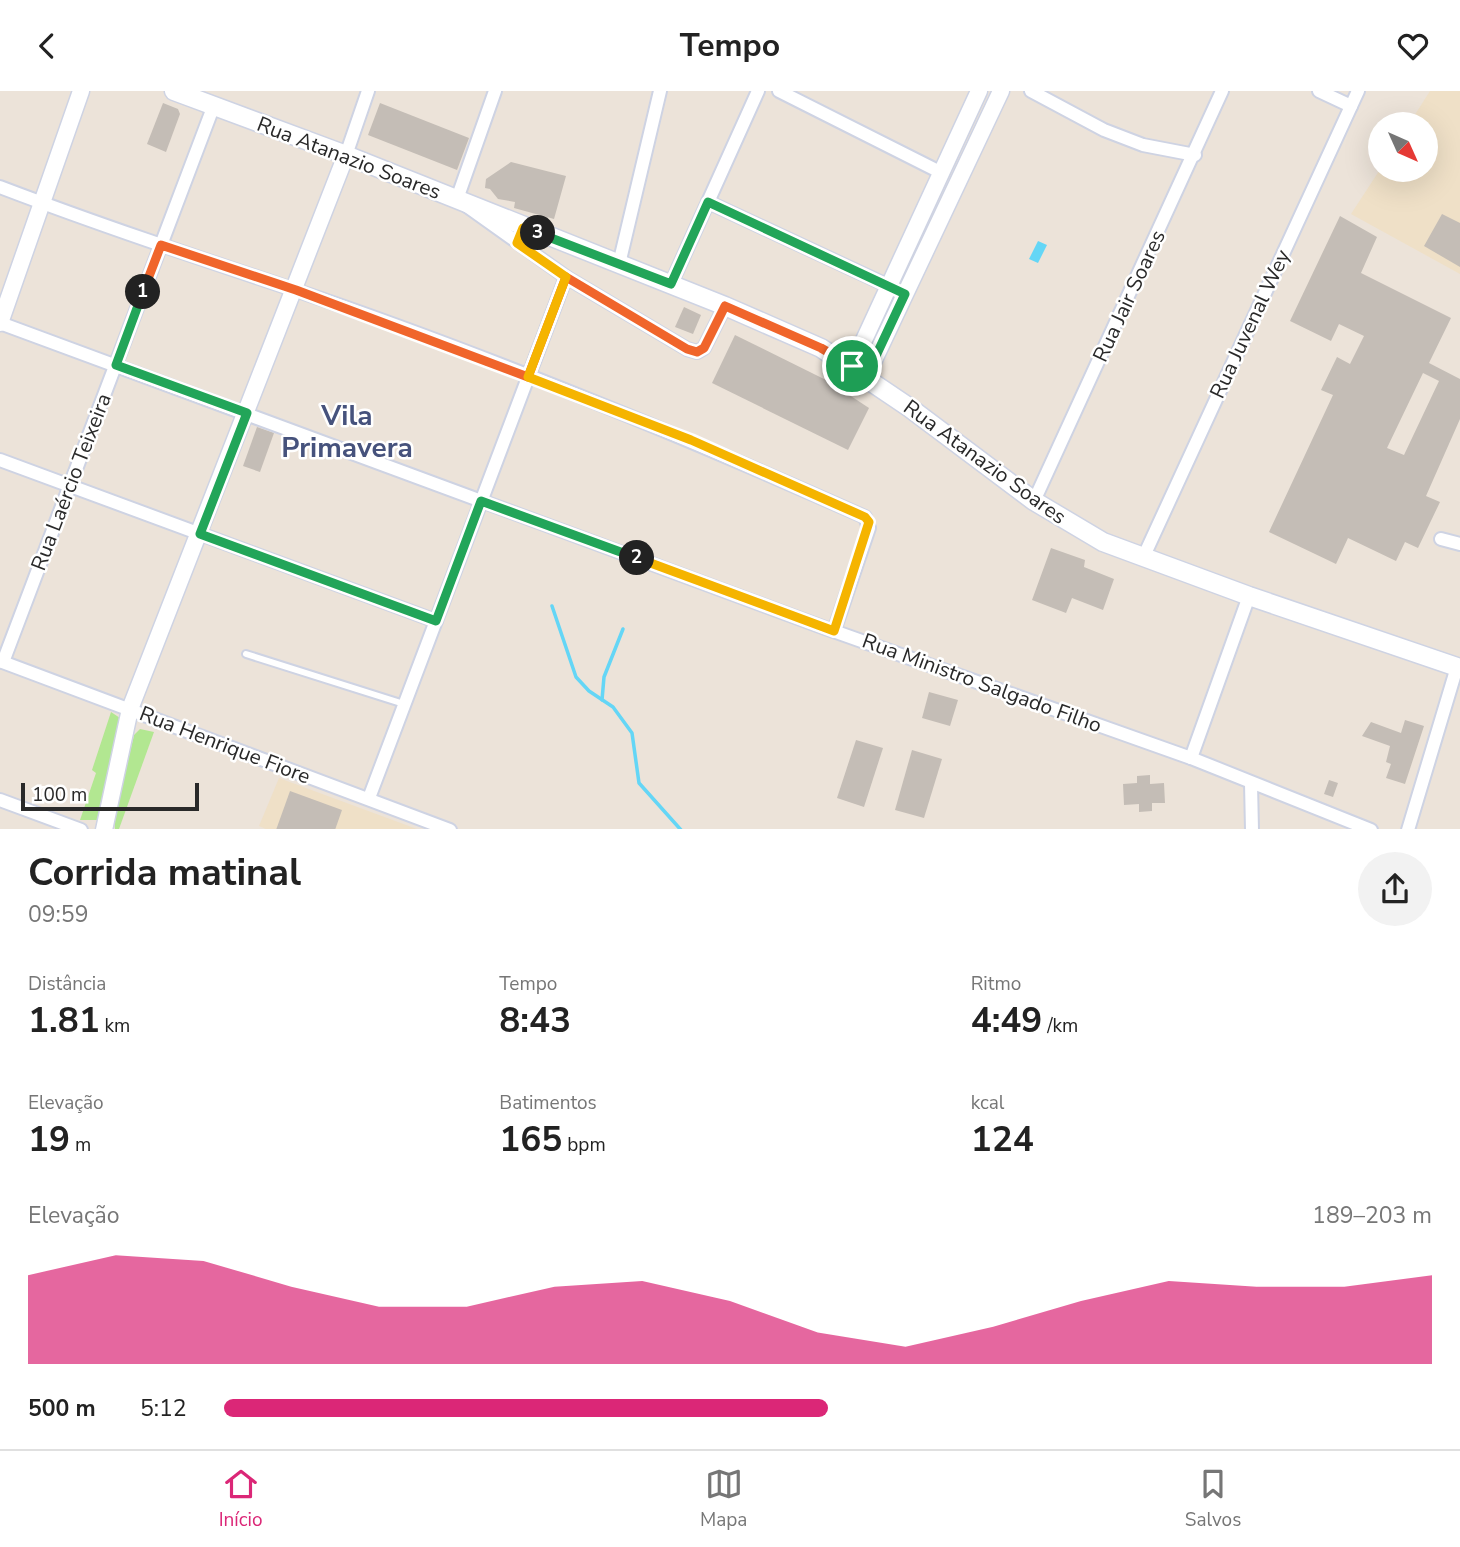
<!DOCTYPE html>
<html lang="pt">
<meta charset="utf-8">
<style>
:root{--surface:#fff;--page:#f2f2f2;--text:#222;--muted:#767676;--line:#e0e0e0;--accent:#db2777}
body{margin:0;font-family:"Nunito Sans",sans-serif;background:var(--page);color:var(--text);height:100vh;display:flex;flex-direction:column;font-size:26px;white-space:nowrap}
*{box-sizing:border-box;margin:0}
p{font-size:23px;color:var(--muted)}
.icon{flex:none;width:38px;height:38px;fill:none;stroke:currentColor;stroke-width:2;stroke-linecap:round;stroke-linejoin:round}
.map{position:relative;height:738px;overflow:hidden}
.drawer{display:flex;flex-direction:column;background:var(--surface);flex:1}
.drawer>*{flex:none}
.needle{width:46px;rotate:135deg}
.buttons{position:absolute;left:1368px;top:21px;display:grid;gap:14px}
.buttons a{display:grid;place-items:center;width:70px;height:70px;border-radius:50%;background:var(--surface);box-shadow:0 7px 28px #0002;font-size:35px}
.scale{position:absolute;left:21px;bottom:18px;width:178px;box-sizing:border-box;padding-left:7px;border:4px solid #292929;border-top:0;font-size:19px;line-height:24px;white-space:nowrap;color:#292929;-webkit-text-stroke:5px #fff;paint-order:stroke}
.pin{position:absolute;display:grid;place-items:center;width:60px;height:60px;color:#fff;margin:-30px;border:4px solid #fff;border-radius:50%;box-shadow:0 2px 7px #0007}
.km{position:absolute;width:35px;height:35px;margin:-18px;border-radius:50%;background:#222;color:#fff;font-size:19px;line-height:35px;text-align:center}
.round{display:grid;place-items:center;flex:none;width:74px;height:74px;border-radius:37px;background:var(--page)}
.overview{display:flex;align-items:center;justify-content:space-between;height:119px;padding:0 28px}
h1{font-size:38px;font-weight:700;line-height:52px}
.figures{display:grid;grid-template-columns:repeat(3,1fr);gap:10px;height:119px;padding:7px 28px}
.figures div{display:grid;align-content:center}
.figures b{font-size:35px;font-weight:700}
.figures small{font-size:19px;font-weight:400}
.figures p{font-size:19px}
.chart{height:196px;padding:14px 28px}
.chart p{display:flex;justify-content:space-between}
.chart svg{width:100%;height:126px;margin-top:7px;fill:var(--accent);opacity:.7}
ul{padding:0 28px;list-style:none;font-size:23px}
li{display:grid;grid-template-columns:112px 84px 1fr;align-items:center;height:52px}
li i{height:18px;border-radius:9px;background:var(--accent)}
header{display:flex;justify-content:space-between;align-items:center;height:91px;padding:0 28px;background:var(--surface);font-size:32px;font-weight:700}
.menu{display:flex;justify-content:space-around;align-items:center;height:98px;border-top:2px solid var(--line);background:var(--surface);font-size:19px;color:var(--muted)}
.menu a{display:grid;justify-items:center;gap:4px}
.menu .current{color:var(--accent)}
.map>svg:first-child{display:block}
.education{fill:#efe0c7}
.green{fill:#b2e791}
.water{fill:#64d6f6}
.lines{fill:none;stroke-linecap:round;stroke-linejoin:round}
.stream{stroke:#64d6f6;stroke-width:3.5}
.building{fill:#c4bdb6;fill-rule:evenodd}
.service-casing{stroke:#ced3e3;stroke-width:10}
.minor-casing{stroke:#ced3e3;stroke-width:16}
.tertiary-casing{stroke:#ced3e3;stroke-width:19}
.secondary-casing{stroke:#ced3e3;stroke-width:21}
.service{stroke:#fff;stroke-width:6}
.minor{stroke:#fff;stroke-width:12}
.tertiary{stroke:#fff;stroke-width:16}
.secondary{stroke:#fff;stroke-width:18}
.split-1-casing{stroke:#fff;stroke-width:14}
.split-2-casing{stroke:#fff;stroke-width:14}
.split-3-casing{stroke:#fff;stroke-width:14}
.split-4-casing{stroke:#fff;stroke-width:14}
.split-1{stroke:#f0652b;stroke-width:9}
.split-2{stroke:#22a559;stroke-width:9}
.split-3{stroke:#f5b400;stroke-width:9}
.split-4{stroke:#22a559;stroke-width:9}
.labels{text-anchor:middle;stroke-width:5;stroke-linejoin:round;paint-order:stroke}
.street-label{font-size:21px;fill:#292929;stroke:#fff}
.district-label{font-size:28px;font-weight:bold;fill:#46527c;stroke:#fff}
</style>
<header><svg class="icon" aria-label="back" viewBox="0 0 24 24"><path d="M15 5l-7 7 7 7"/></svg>Tempo<svg class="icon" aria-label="heart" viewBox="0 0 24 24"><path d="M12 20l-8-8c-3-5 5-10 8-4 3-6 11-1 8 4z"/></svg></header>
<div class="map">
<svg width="1460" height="739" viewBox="0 0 1460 739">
<rect width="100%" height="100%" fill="#ece3d9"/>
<g class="education">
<path d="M1430 0H1460V183L1351 123 1381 77 1426 79V33H1409Z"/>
<path d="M279 687 417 738 268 739 259 735Z"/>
</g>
<g class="green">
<path d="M111 621 123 629 97 729H80L96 682 92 679Z"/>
<path d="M140 638 154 641 119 738H115L114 729 134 644Z"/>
</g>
<path class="water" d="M1038 150 1047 154 1038 172 1029 168Z"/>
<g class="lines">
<g class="stream">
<path d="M552 515 576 586 589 600 613 616 632 642 639 692 681 739"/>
<path d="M602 609 604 586 623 538"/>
</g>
</g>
<g class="building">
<path d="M163 12 178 18 180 23 166 61 147 53Z"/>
<path d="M380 12 469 47 457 79 368 44Z"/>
<path d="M511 71 566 85 554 128 514 117 515 111 498 108 490 98 485 97 486 88Z"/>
<path d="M1442 123 1460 132V176L1424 155Z"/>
<path d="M1340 125 1377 146 1361 182 1451 227 1429 272 1460 288V328L1426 405 1440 411 1418 457 1405 451 1396 470 1348 447 1336 473 1269 441 1333 304 1321 299 1337 266 1350 273 1364 245 1339 233 1331 250 1290 230ZM1423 282 1439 290 1404 364 1387 357Z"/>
<path d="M684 216 701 224 693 243 675 236Z"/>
<path d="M735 244 828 290 869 317 848 359 712 292Z"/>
<path d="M257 336 274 342 260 381 243 375Z"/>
<path d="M1051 457 1085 469 1084 476 1114 488 1103 519 1072 507 1066 522 1032 509Z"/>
<path d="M929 601 958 609 950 635 922 627Z"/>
<path d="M1405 629 1424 635 1405 693 1386 687 1391 673 1386 671 1390 655 1362 645 1371 631 1401 642Z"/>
<path d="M856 649 883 657 864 716 837 707Z"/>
<path d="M912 659 942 668 924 727 895 719Z"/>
<path d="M1150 684V693L1164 692 1165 712H1152V720L1139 721V713L1124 714 1123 693 1137 692V685Z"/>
<path d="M1329 689 1338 692 1333 706 1324 703Z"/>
<path d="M290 700 342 719 335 739H276Z"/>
</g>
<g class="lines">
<g class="service-casing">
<path id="service" d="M246 563 404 613"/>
</g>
<g class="minor-casing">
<g id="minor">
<path d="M495 0 457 108 566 186 687 258 697 261 704 257 725 215"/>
<path d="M779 0 942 82"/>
<path d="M1031 0 1104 39 1143 54 1195 64"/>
<path d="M1319 0 1351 15"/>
<path d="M346 64 368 0"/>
<path d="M0 96C97 133 196 166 295 199 488 264 678 343 865 426L869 437 834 540"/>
<path d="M708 111 895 198"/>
<path d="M619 173 660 0"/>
<path d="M671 193 758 0"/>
<path d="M0 232 825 537 1191 667 1371 739"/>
<path d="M0 369 436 530"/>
<path d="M1034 410 1222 0"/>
<path d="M1441 448 1460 453"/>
<path d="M1143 467 1358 0"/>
<path d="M0 570 450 739"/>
<path d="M3 571 214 14"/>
<path d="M1191 667 1249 505"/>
<path d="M1251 692 1252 739"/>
<path d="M369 707 566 186"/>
<path d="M0 709 81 739"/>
<path d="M1408 739 1457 576"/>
</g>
</g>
<g class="tertiary-casing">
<g id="tertiary">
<path d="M0 232 81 0"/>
<path d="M852 275 979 0"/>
<path d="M866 286 1001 0"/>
<path d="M104 739 130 618 346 64"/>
</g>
</g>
<g class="secondary-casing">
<path id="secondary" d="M174 0 346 64 725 215 821 257 910 317 1034 410 1103 451 1249 505 1460 577"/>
</g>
<use href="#service" class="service"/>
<use href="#minor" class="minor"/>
<use href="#tertiary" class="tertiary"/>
<use href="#secondary" class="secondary"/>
</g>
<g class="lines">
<g class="split-1-casing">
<path id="split-1" d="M143 201 161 154 296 199 528 286 566 186 687 258 697 261 704 257 725 215 821 257 852 275"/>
</g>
<g class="split-2-casing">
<path id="split-2" d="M143 201 116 274 247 322 200 443 436 530 481 410 637 467"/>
</g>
<g class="split-3-casing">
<path id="split-3" d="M538 142 523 137 517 152 566 186 528 286 691 349 865 426 869 431 834 540 637 467"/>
</g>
<g class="split-4-casing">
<path id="split-4" d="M538 142 671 193 708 111 905 203 866 286 852 275"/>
</g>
<use href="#split-1" class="split-1"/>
<use href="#split-2" class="split-2"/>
<use href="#split-3" class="split-3"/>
<use href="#split-4" class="split-4"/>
</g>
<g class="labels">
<g class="street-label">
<text transform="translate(349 67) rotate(21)" y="7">Rua Atanazio Soares</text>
<text transform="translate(1129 205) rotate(-65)" y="7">Rua Jair Soares</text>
<text transform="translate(1250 233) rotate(-65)" y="7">Rua Juvenal Wey</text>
<text transform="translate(985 371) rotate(36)" y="7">Rua Atanazio Soares</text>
<text transform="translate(71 391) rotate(-69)" y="7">Rua Laércio Teixeira</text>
<text transform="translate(982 592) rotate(20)" y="7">Rua Ministro Salgado Filho</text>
<text transform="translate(225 654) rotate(21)" y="7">Rua Henrique Fiore</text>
</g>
<g class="district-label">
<text x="347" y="334">Vila<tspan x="347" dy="32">Primavera</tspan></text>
</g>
</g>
</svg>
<div class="buttons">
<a><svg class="needle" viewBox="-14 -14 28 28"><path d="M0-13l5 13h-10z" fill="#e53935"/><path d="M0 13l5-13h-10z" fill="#767676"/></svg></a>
</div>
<div class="scale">100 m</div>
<div class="pin" style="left:852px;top:275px;background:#1e9e55"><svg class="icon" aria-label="arrive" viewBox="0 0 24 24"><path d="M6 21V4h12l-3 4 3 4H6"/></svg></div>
<b class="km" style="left:143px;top:201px">1</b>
<b class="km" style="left:637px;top:467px">2</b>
<b class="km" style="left:538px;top:142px">3</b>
</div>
<section class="drawer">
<div class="overview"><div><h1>Corrida matinal</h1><p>09:59</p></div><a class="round"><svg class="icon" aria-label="share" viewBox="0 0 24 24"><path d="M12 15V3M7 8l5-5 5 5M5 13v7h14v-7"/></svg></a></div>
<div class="figures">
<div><p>Distância</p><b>1.81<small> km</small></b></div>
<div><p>Tempo</p><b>8:43</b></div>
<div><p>Ritmo</p><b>4:49<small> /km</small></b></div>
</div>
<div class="figures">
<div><p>Elevação</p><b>19<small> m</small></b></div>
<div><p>Batimentos</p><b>165<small> bpm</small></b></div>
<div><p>kcal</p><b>124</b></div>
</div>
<div class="chart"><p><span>Elevação</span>189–203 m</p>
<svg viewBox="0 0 160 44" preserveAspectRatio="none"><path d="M0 44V13L10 6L20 8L30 17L40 24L50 24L60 17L70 15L80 22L90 33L100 38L110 31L120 22L130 15L140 17L150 17L160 13V44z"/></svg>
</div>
<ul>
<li><b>500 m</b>5:12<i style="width:50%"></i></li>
</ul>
</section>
<nav class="menu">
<a class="current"><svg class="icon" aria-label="home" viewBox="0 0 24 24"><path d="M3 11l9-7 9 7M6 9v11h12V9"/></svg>Início</a>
<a><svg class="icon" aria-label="map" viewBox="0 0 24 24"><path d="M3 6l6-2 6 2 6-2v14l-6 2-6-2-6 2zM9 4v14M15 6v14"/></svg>Mapa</a>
<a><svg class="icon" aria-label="saved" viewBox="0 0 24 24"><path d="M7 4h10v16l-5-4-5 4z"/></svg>Salvos</a>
</nav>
